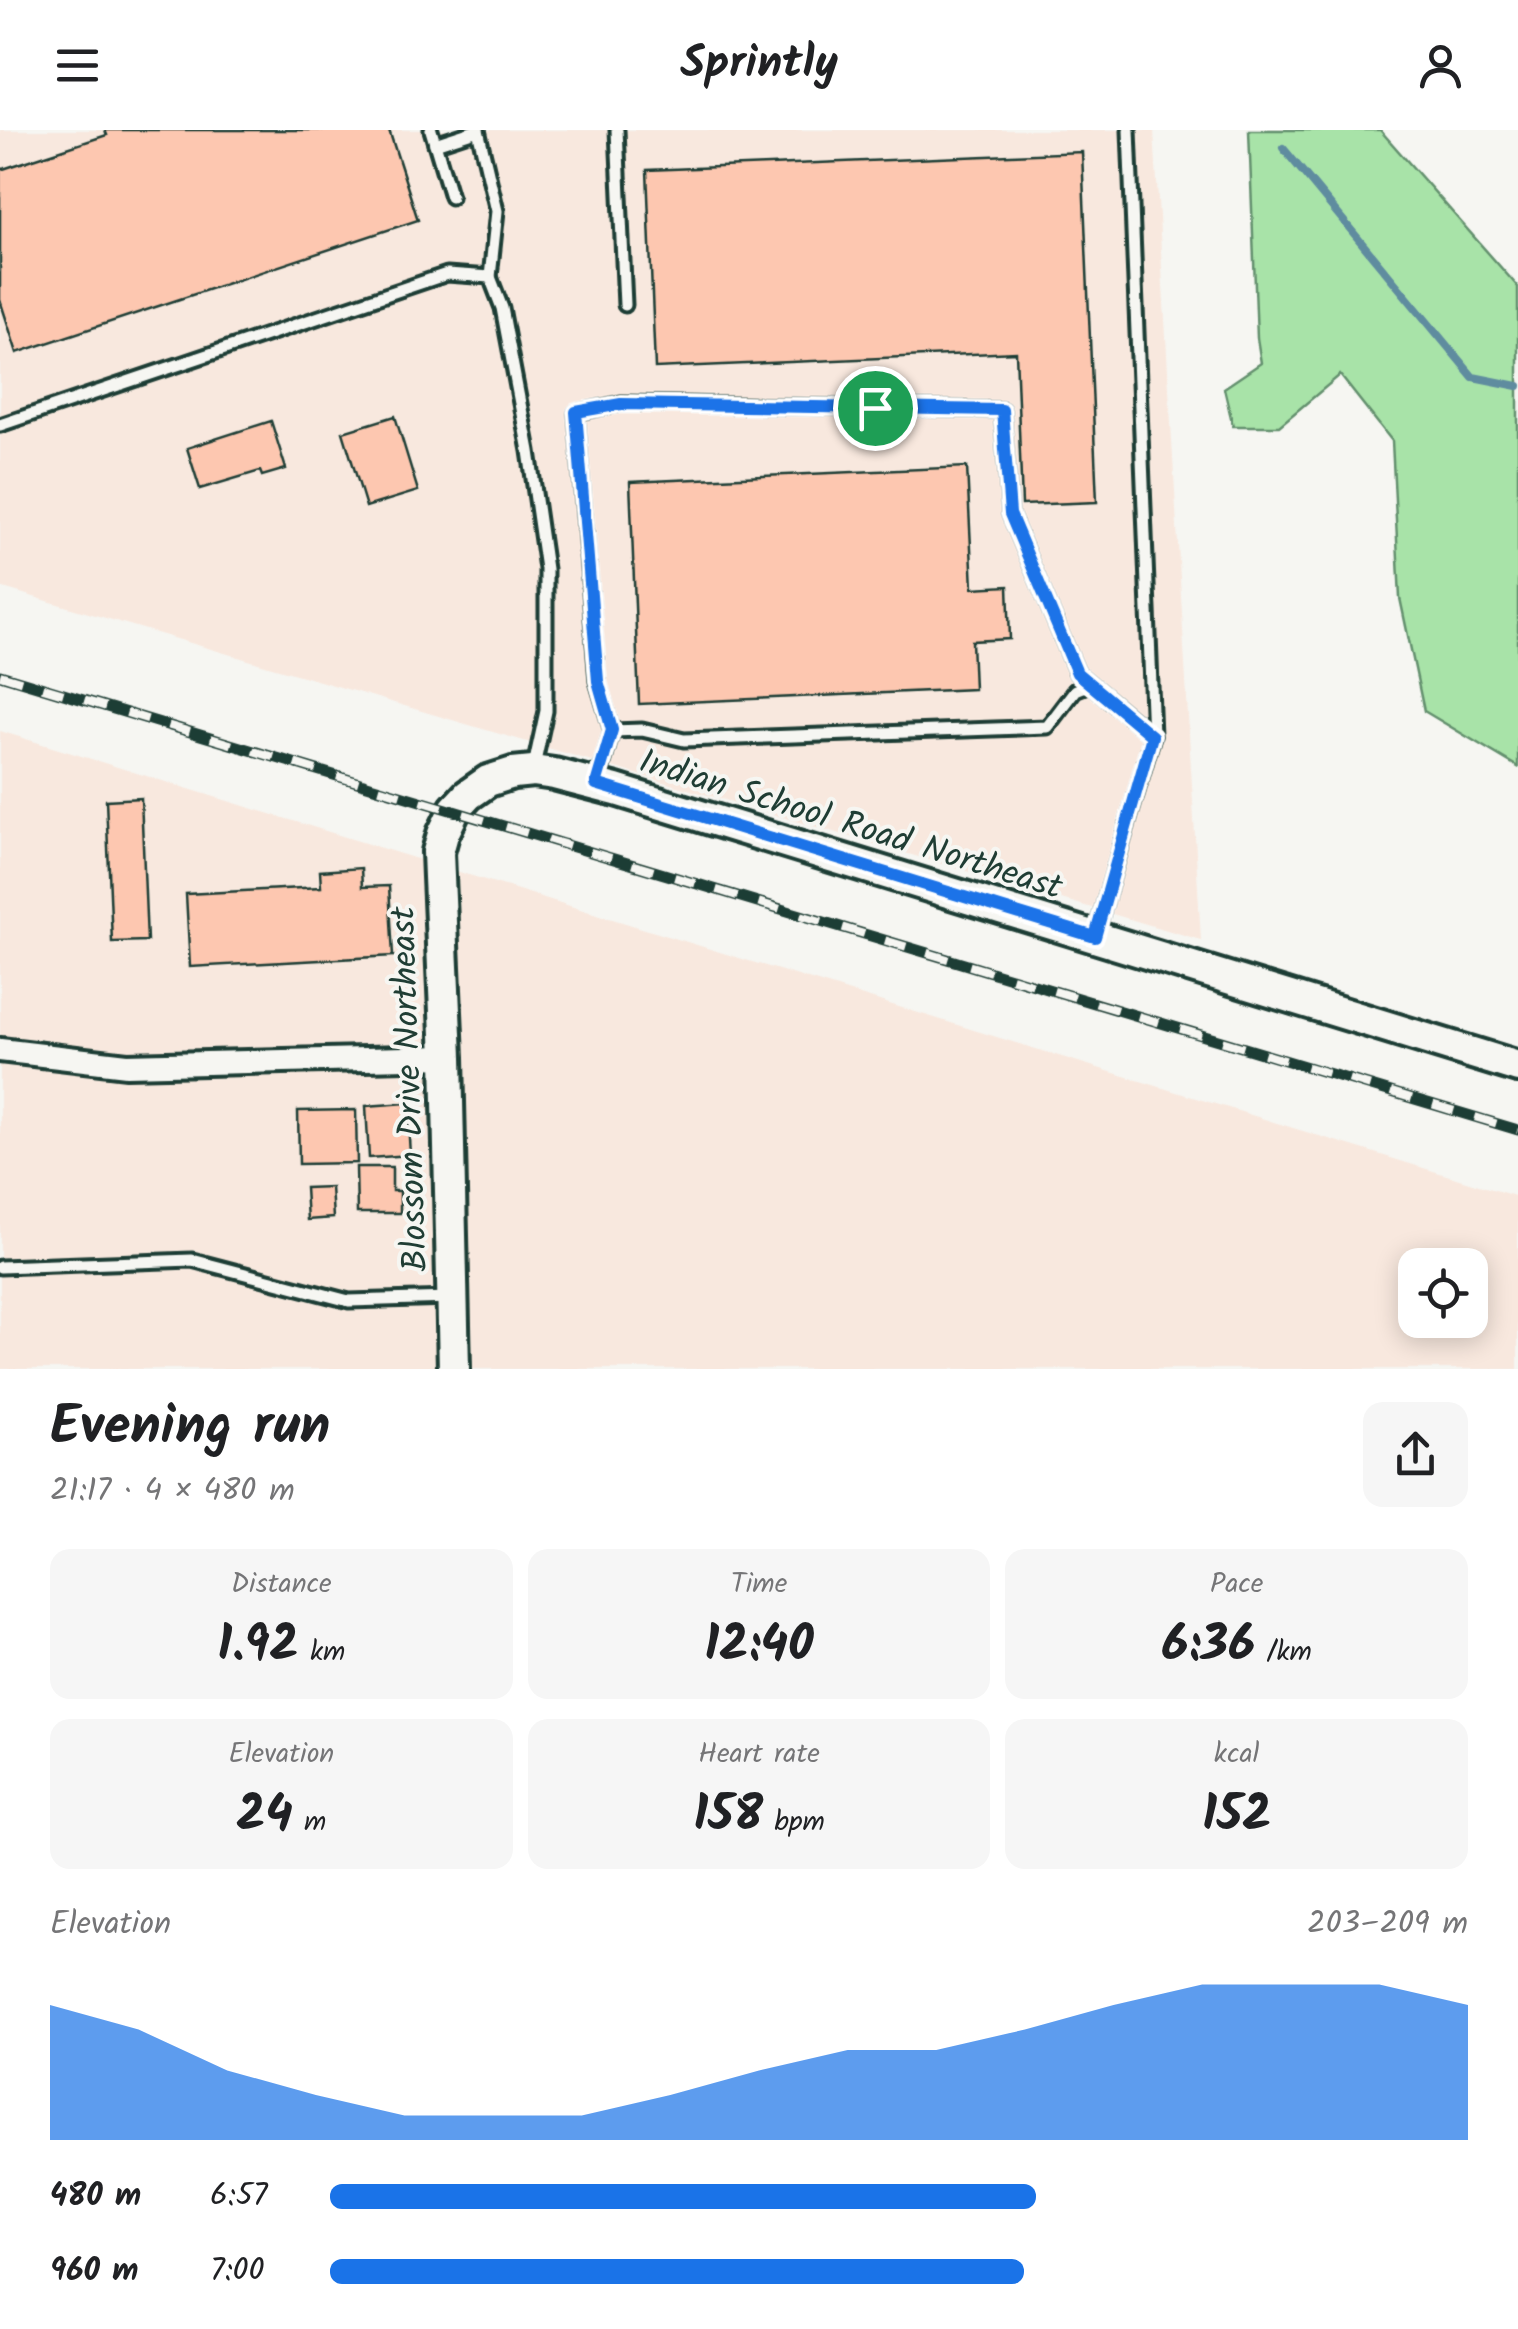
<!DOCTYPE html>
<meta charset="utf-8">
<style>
:root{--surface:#fff;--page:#f6f6f6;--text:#202124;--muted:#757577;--accent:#1a73e8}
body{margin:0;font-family:Kalam,sans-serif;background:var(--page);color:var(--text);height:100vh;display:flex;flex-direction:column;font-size:38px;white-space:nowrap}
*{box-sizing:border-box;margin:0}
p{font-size:32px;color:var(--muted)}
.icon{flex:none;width:55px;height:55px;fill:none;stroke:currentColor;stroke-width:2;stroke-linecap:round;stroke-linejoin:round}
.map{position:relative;height:1239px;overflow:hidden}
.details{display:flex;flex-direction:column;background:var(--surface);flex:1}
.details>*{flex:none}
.buttons{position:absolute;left:1398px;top:1118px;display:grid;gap:20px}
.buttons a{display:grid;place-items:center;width:90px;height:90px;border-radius:20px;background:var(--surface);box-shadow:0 5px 25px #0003;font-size:50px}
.pin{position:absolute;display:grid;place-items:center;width:85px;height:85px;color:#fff;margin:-42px;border:5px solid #fff;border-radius:50%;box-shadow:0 2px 10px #0007}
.round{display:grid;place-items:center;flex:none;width:105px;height:105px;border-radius:20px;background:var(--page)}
.overview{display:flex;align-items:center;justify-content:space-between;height:170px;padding:0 50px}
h1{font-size:55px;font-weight:700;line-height:75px}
.figures{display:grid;grid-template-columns:repeat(3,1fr);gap:15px;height:170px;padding:10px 50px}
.figures div{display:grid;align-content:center;border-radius:20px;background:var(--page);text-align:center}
.figures b{font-size:50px;font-weight:700}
.figures small{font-size:28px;font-weight:400}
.figures p{font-size:28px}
.chart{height:280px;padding:20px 50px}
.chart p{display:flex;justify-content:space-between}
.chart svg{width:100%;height:180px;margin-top:10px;fill:var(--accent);opacity:.7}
ul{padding:0 50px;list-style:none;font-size:32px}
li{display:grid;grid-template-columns:160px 120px 1fr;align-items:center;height:75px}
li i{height:25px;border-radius:12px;background:var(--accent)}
header{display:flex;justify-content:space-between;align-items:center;height:130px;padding:0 50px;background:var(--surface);font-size:45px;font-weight:700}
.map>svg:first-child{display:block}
.built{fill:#f8e8de;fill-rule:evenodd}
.green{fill:#a8e3a8;stroke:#64906e;stroke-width:2.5}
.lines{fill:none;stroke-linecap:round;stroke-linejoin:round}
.stream{stroke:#5f8c9f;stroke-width:8}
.building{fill:#fdc7b0;stroke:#1f3d34;stroke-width:2.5}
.service-casing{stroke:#1f3d34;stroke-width:19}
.minor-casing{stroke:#1f3d34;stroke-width:30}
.tertiary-casing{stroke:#1f3d34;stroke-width:38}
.service{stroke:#f6f6f2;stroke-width:11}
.minor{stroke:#f6f6f2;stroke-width:22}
.tertiary{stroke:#f6f6f2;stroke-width:30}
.rail-casing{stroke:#1f3d34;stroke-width:11}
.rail{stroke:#f6f6f2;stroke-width:8;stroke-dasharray:22;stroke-linecap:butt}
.route-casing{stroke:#fff;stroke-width:20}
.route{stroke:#1a73e8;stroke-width:12}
.labels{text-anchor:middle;stroke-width:8;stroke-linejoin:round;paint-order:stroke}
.street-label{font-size:35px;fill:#1f3d34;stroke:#f6f6f2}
</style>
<header><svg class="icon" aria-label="menu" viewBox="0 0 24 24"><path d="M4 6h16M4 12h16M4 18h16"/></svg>Sprintly<svg class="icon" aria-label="person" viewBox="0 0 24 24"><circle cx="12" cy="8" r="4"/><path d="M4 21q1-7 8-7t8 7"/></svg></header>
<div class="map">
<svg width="1518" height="1239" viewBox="0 0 1518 1239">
<rect width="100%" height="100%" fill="#f6f6f2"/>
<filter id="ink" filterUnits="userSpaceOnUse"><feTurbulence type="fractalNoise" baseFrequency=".01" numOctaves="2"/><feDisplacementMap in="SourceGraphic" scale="20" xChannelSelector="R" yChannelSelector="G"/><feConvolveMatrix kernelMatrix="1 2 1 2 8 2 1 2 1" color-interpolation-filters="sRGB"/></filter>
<g filter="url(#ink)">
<g class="built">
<path d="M0 0H1154L1201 810 0 457Z"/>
<path d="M0 601 1518 1067V1239H0ZM1415 1135H1470V1190H1415Z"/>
</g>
<path class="green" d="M1249 0H1380L1518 157V637L1424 581 1400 468 1392 311 1340 245 1279 296H1233L1224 258 1261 233 1257 208Z"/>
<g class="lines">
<path class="stream" d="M1283 18 1473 247 1518 256"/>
</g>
<g class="building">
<path d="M105 0H389L418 90 17 223 0 170V40L107 5Z"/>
<path d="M1082 22 1097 372 1022 375 1016 222 655 238 647 40Z"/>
<path d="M395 286 418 361 366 377 343 302Z"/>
<path d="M271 291 286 339 262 346 260 341 200 359 187 318Z"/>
<path d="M967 337 973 458 1008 456 1010 509 972 511 974 559 639 574 630 352Z"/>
<path d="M141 668 147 811 112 812 106 670Z"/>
<path d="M361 738 362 757 389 756 393 826 190 837 186 764 321 757 320 741Z"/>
<path d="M407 973 410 1025 369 1028 366 976Z"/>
<path d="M356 980 357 1033 299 1034 298 981Z"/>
<path d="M356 1037H392V1061H400V1083H357Z"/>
<path d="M331 1057 333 1088 307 1090 305 1058Z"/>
</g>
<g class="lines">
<g class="service-casing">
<g id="service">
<path d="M431 0 451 67"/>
<path d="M478 0 497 81 490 147"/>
<path d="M617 0 625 175"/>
<path d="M435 14 478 0"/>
<path d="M0 295 447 144 490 147 502 178 529 321 546 439V581L533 641"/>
<path d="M612 601 597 551 576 283 621 273 1002 280 1010 384 1077 543 1153 606"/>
<path d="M597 655 612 601 642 600 684 610 1047 597 1075 560 1090 554"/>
<path d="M1096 803 1153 606 1129 0"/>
<path d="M0 1137 192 1130 349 1171 451 1168"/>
</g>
</g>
<g class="minor-casing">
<path id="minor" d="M0 920 127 935 447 927"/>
</g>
<g class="tertiary-casing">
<path id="tertiary" d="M454 1239 447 927 439 747 438 722 443 704 455 679 468 665 488 651 513 643 533 641 554 644 616 660 1518 937"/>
</g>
<use href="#service" class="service"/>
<use href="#minor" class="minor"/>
<use href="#tertiary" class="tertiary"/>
<g class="rail-casing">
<path id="rail" d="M0 545 1518 1000"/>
</g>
<use href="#rail" class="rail"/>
</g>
</g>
<g class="lines" filter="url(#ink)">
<g class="route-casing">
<path id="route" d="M621 274 1002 280 1010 384 1077 543 1152 606 1095 807 596 654 612 600 598 551 576 282Z"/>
</g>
<use href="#route" class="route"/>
</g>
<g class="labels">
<g class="street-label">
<text transform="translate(851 693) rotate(17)" y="12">Indian School Road Northeast</text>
<text transform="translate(408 959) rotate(-92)" y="12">Blossom Drive Northeast</text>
</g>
</g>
</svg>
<div class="buttons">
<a><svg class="icon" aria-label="locate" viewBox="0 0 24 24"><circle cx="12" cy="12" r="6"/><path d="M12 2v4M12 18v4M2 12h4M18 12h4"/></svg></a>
</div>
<div class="pin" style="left:875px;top:278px;background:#1e9e55"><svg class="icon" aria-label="arrive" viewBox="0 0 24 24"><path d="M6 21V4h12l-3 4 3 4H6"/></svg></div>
</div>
<section class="details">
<div class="overview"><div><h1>Evening run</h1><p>21:17 · 4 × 480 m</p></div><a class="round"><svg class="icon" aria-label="share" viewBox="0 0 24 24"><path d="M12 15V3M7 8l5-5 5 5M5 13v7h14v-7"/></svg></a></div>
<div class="figures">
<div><p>Distance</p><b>1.92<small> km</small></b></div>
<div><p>Time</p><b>12:40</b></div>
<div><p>Pace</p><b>6:36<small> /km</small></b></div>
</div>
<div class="figures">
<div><p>Elevation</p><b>24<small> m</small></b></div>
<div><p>Heart rate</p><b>158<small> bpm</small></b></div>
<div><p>kcal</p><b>152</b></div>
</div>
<div class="chart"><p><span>Elevation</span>203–209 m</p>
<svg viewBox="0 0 160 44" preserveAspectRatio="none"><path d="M0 44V11L10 17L20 27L30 33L40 38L50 38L60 38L70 33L80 27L90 22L100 22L110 17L120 11L130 6L140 6L150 6L160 11V44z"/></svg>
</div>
<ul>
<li><b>480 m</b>6:57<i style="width:62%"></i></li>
<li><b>960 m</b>7:00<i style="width:61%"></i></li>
</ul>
</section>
